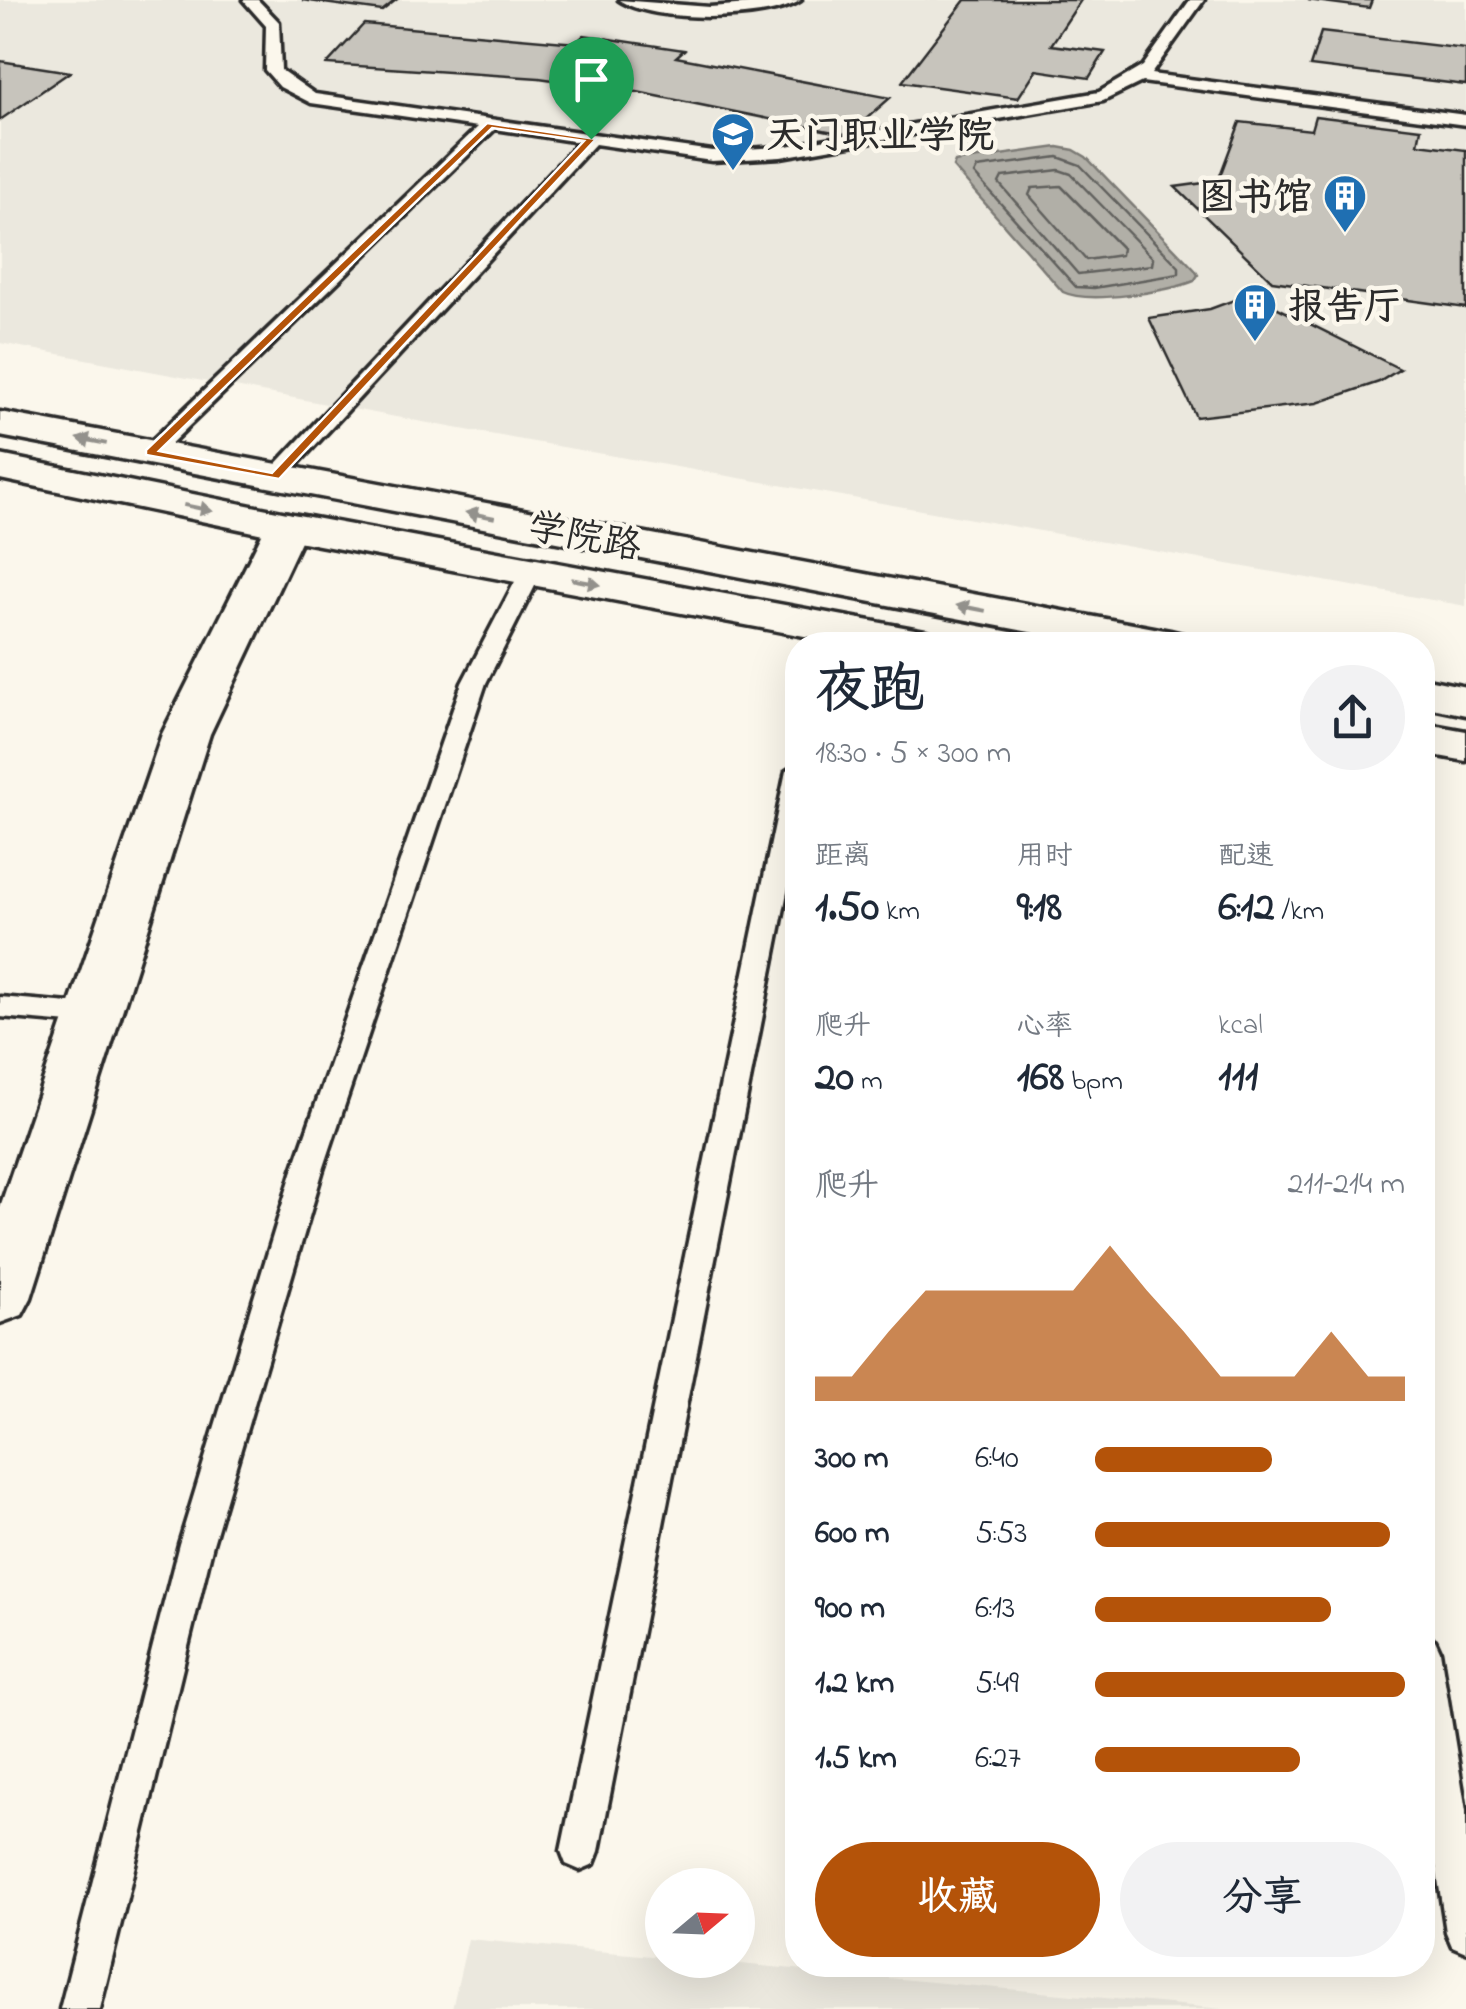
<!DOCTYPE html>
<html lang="zh">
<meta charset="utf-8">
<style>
:root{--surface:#fff;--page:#f2f2f3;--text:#1f2937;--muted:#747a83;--accent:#b45309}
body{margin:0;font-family:"Indie Flower","LXGW WenKai TC",sans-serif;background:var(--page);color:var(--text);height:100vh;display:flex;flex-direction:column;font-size:38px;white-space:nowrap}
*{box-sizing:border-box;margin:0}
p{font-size:32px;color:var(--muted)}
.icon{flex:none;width:55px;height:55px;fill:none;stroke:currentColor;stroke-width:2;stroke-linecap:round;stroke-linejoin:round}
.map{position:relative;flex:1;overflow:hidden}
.side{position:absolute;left:785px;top:632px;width:650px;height:1345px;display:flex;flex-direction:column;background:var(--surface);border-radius:40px;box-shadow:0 10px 40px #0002}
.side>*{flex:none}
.needle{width:65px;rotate:71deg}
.fabs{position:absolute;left:645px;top:1868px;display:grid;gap:20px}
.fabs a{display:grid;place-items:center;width:110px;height:110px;border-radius:50%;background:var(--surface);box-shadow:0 10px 40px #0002;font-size:50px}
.pin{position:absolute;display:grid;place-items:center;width:85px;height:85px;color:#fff;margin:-102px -42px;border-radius:50% 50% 50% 0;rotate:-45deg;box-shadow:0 0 10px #0007}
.pin .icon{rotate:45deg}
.round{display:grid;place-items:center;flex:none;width:105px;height:105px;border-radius:52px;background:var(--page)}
.head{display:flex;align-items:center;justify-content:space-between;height:170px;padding:0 30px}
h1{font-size:55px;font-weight:700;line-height:75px}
.figures{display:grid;grid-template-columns:repeat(3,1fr);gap:15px;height:170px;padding:10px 30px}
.figures div{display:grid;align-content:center}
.figures b{font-size:42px;font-weight:700}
.figures small{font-size:28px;font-weight:400}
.figures p{font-size:28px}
.chart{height:280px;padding:20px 30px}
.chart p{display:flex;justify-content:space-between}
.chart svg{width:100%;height:180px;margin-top:10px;fill:var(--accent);opacity:.7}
.button{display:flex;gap:20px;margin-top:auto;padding:20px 30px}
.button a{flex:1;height:115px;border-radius:60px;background:var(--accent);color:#fff;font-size:40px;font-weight:700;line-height:115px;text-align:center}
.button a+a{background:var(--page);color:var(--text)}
ul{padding:0 30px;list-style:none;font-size:32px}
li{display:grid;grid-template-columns:160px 120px 1fr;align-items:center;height:75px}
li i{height:25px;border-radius:12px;background:var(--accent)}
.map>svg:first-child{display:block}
.built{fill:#ebe8de}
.water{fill:#b1afa7;stroke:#7b7a75;stroke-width:2.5}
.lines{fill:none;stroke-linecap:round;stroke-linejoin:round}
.shore{stroke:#61605d;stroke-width:2.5}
.building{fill:#c7c4bc;stroke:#2b2b2b;stroke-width:2.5}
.service-casing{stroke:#2b2b2b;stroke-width:7}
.minor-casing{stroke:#2b2b2b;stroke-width:7}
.secondary-casing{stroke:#2b2b2b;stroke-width:7}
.service{fill:#fbf7ec;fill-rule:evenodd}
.minor{fill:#fbf7ec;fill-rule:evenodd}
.secondary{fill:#fbf7ec;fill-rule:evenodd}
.oneway{fill:#93918c}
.route{fill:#b45309;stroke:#fff;stroke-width:2.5;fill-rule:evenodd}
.labels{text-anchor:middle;stroke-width:9;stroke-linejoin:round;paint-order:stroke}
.far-poi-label{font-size:38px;font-weight:bold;fill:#2b2b2b;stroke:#fbf7ec;text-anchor:start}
.far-street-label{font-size:38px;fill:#2b2b2b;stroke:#fbf7ec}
</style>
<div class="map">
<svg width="1466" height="2009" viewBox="0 0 1466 2009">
<rect width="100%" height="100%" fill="#fbf7ec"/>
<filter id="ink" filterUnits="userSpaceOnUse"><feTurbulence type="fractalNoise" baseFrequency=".01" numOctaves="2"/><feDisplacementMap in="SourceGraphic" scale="20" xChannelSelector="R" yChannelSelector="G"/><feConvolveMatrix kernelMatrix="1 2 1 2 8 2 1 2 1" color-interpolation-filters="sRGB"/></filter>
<g filter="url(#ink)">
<g class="built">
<path d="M0 0H1466V606L455 428 0 343Z"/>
<path d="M468 1939 662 1957V1960H697L1223 2009H452Z"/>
</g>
<path class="water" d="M1058 147 1074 150 1086 157 1195 270 1198 275 1194 281C1169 292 1087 304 1063 292L953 167 955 162 964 160Z"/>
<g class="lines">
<g class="shore">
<path d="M1058 157 1080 165 1179 267V274L1094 288 1076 287 974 174 977 168Z"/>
<path d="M1059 170 1071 174 1153 258 1152 265 1078 274 999 183 1002 177Z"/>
<path d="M1061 186 1122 248 1121 255 1086 260 1029 195 1032 188Z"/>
</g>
</g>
<g class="building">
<path d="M302 0H396L382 11Z"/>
<path d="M965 0H1081L1051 45 1105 52 1089 78 1036 70 1018 98 902 82Z"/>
<path d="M1308 0H1372L1369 8Z"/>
<path d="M364 24 576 43 584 35 684 50 676 57 890 98 848 135 637 92 539 78 327 64Z"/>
<path d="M1321 32 1466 49V85L1310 66Z"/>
<path d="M0 61 70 72 0 120Z"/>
<path d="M1315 116 1421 129 1418 144 1466 150V308L1272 281 1175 187 1218 181 1240 122 1311 130Z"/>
<path d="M1250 294 1400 369 1379 382 1317 403 1196 417 1149 318 1210 309Z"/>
</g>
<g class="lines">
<g class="service-casing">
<g id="service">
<path d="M243 0H258L279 22 281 70 315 94 712 151 781 147 1099 92 1143 66 1190 0H1204L1151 74 1466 115V125L1142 82 1103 101 781 157 712 161 595 144 282 481H268L265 477 268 473 579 142 495 129 157 457H143V449L478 127 311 103 280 87 265 70 266 26Z"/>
<path d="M619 0 710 7 801 0C768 22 652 23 619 0Z"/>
<path d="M531 565 542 572 486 683 322 1173 213 1544 100 2009H60L179 1544 292 1173 462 683 520 572Z"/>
<path d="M798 764V836L599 1851 594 1864 580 1870 566 1864 561 1851 786 771Z"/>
<path d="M0 997 93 1005 103 1008 107 1015 103 1022 93 1025 0 1017Z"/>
<path d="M1422 1635 1435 1640 1440 1651 1466 1811V1952L1452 1946 1446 1932 1422 1773Z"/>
</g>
</g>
<g class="minor-casing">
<path id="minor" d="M287 513 302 517 308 526 210 734 31 1298 22 1315 0 1323V1207L162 734 266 526 272 517Z"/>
</g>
<g class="secondary-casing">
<g id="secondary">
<path d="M0 412 1170 631 1186 635 1193 645H1098L0 436Z"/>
<path d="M0 455 287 513 925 631 941 635 948 645H852L287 539 0 479Z"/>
<path d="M1422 678 1466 687V715L1422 706Z"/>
<path d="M1422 723 1466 731V761L1422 753Z"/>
</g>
</g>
<use href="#service" class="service"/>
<use href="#minor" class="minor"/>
<use href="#secondary" class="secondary"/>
</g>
<defs><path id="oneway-solid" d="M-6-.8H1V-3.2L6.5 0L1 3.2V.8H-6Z" transform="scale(2.5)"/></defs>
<g class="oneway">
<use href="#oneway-solid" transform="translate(92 441) rotate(-169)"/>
<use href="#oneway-solid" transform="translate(198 508) rotate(12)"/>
<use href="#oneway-solid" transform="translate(480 515) rotate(-169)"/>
<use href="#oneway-solid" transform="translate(586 582) rotate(11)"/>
<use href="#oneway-solid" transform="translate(971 608) rotate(-169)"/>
</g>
</g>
<path class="route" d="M487 123 596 139 279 479 146 455V450ZM492 128 584 141 272 473 159 451Z"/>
<defs>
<g id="university-pin" transform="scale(2.25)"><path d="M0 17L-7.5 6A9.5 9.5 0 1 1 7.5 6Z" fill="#1f6fb2" stroke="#fbf7ec"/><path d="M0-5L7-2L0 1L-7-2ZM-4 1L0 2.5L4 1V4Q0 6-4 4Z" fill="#fff"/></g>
<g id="building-pin" transform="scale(2.25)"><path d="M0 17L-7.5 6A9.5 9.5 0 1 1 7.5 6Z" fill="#1f6fb2" stroke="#fbf7ec"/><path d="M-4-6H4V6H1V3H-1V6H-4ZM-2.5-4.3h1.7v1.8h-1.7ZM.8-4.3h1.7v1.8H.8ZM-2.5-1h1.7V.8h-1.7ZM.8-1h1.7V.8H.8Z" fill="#fff"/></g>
</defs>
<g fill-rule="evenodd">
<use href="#university-pin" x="733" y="134"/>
<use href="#building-pin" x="1345" y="196"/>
<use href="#building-pin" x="1255" y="305"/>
</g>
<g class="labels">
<g class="far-poi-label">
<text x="766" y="147">天门职业学院</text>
<text x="1312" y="209" text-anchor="end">图书馆</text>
<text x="1288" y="318">报告厅</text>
</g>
<g class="far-street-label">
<text transform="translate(585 535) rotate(11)" y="13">学院路</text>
</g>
</g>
</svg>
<div class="fabs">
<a><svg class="needle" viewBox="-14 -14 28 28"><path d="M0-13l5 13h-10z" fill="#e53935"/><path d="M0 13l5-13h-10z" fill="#747a83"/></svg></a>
</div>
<div class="pin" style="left:591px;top:139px;background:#1e9e55"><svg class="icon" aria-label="arrive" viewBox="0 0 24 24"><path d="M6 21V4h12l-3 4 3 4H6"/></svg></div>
<section class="side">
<div class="head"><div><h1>夜跑</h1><p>18:30 · 5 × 300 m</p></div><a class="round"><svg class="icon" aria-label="share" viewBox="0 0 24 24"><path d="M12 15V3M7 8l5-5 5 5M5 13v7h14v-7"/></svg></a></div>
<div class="figures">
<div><p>距离</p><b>1.50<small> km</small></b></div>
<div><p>用时</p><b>9:18</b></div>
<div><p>配速</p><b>6:12<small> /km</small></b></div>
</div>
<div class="figures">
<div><p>爬升</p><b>20<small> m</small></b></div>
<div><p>心率</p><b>168<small> bpm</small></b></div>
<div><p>kcal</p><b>111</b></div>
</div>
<div class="chart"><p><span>爬升</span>211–214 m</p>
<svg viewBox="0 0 160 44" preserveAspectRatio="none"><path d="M0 44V38L10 38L20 27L30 17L40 17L50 17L60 17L70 17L80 6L90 17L100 27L110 38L120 38L130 38L140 27L150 38L160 38V44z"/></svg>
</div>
<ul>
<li><b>300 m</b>6:40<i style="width:57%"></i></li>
<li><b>600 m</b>5:53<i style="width:95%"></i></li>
<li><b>900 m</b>6:13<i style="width:76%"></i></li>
<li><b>1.2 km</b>5:49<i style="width:100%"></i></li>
<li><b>1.5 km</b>6:27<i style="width:66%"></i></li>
</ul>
<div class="button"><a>收藏</a><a>分享</a></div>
</section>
</div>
